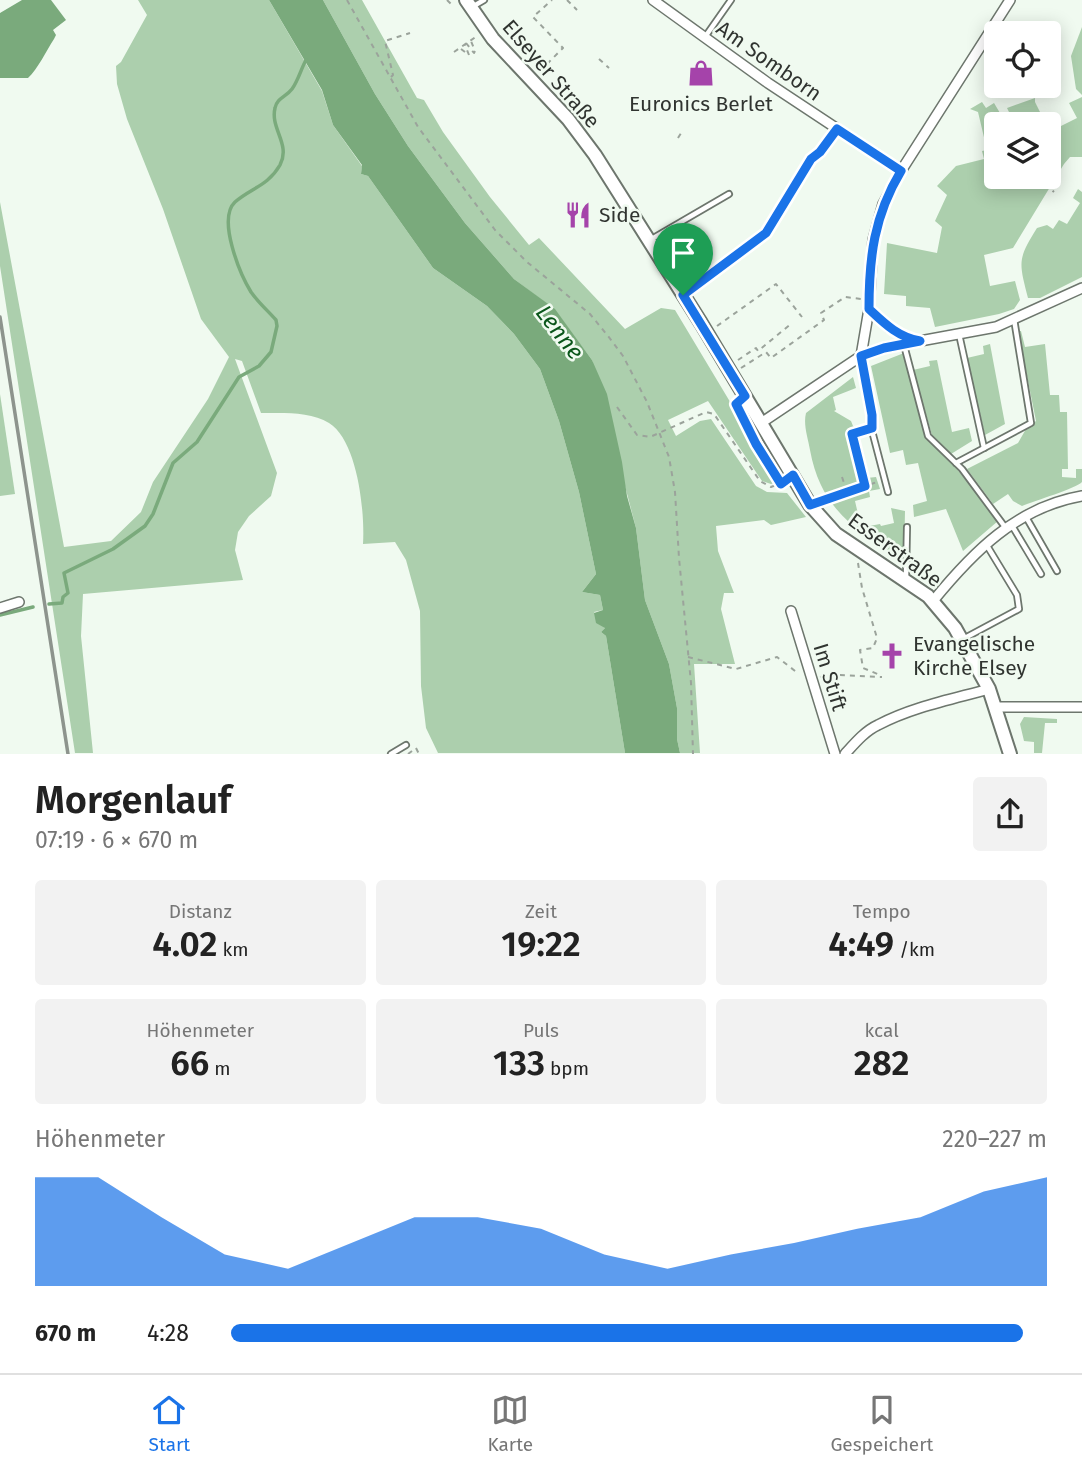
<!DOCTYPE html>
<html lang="de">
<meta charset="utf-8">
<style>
:root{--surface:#fff;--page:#f2f2f2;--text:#222;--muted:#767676;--line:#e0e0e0;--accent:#1a73e8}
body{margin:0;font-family:"Fira Sans",sans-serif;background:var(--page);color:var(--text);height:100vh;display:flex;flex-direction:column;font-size:26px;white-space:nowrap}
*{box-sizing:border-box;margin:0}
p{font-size:23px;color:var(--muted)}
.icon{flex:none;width:38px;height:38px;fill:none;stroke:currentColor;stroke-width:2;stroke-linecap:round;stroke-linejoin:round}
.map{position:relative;height:754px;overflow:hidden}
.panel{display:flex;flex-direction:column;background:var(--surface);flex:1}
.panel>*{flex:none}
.buttons{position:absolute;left:984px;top:21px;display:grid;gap:14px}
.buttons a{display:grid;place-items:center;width:77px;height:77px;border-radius:7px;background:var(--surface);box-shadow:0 4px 18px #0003;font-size:35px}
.pin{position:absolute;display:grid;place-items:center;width:60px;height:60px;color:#fff;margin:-72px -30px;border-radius:50% 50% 50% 0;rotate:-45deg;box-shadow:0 0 7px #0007}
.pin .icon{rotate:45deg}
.round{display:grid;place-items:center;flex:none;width:74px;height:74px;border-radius:7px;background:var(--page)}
.overview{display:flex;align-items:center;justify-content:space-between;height:119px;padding:0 35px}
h1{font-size:38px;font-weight:600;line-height:52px}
.metrics{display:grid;grid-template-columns:repeat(3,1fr);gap:10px;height:119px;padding:7px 35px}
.metrics div{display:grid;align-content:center;border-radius:7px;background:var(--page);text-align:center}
.metrics b{font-size:35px;font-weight:600}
.metrics small{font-size:19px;font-weight:400}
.metrics p{font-size:19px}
.chart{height:196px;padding:14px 35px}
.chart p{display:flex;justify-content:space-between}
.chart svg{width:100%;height:126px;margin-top:7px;fill:var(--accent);opacity:.7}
ul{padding:0 35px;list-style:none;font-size:23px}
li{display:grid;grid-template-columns:112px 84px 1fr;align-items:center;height:52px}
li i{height:18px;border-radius:9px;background:var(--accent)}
.dock{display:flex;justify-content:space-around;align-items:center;height:98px;border-top:2px solid var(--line);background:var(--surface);font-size:19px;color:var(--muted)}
.dock a{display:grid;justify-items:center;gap:4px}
.dock .active{color:var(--accent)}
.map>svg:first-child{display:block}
.green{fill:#accfad}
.water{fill:#7aaa7c}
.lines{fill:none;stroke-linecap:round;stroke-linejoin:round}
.stream{stroke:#7aaa7c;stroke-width:3.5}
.lane-casing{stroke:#6d766d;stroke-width:8}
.street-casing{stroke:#6d766d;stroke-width:12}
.secondary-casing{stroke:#6d766d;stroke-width:16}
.path{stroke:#9ba39b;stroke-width:2;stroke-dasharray:5 5;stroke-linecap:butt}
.lane{stroke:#fff;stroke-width:4.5}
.street{stroke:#fff;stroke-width:9}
.secondary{stroke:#fff;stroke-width:12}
.rail{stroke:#8d948d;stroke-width:3.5}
.route-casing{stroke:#fff;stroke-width:14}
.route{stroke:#1a73e8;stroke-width:9}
.labels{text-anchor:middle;stroke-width:5;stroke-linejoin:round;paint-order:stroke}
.street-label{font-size:21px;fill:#303430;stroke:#f0faf0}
.poi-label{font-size:21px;fill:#303430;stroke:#f0faf0;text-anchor:start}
.water-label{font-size:23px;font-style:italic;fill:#095519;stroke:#f0faf0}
</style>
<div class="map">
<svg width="1082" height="754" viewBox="0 0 1082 754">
<rect width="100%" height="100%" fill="#f0faf0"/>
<g class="green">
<path d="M138 0H269L322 91 333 125 362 166 361 174 368 176 433 268 487 306 514 334 540 369 559 421 579 492 596 574 582 592 600 595 603 610 594 612 605 628 601 632 606 636 625 753H438L426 728 421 686 420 611 406 560 395 542 363 544C365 513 358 441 329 423 310 411 282 413 261 413L242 361 235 359 277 473 271 496 249 516 238 532 235 550 243 580 83 594 81 636 93 753H75L0 266V202L64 547 111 541 141 512 153 482 208 399 229 357 201 319 163 209 127 119 117 84 116 66 121 62 147 15Z"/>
<path d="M323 0H362L417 98 424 100 443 132 490 197 529 245 539 238 625 329 661 308 675 310 778 482 771 484 762 481 708 401 668 420 676 436 700 421 711 419 756 486 767 492 787 493 806 517 771 525 764 520 716 526 718 551 734 593H724L721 609 735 664H694L700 753H680L677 739V708L669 664 645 600 636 528 592 360 555 310 514 279 465 223 408 146 375 94Z"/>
<path d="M1082 27V95L1076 89 1071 56Z"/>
<path d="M1082 97V157H1070L1064 164 1013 248 984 255 990 286 1015 281 1020 300 1014 309 999 314 935 327 930 308 906 306V296L884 294 887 243 937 253 942 227 935 221 947 195 937 186 956 166 984 159 982 151 987 150 978 112 970 109 982 102 986 108 994 103 1003 118 1010 114 1007 108 1035 98V102L1046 124H996V177H1048V128L1051 131 1077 118 1069 103Z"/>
<path d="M1078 189 1082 192V277L1040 298H1028C1019 262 1017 260 1037 228L1047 225 1053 229 1059 220 1067 224 1080 203 1073 198Z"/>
<path d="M1018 331H1021L1025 347 1045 344 1050 395H1059L1060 412H1067L1068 469H1062V477L1076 478V469H1082V482C1077 488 1034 501 1022 506L1013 501 1008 494 993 504 967 469 1018 443 1026 429 1036 421Z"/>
<path d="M990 344 1005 424 985 435 967 358 984 354 983 346Z"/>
<path d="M904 353 927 438 957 469 998 521 963 551 946 509 914 517 913 505 927 501 918 463 906 465 903 450 890 453 871 366Z"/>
<path d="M937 360 952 432 969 428 972 441 951 454 932 435 913 370 930 366 929 361Z"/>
<path d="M853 377 856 388 833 397 836 410 834 411 851 421 853 426H857V439L867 478 876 477 880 489 869 491 870 497 855 501 858 514H861L864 527 880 524 881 526 894 523 891 508 905 511 904 562C856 530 821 510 810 450 808 438 803 425 806 413Z"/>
<path d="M0 394 15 494 0 496Z"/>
<path d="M1024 717 1057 719V723H1045L1042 753H1034V742L1024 741 1020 724Z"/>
</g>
<g class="water">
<path d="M22 0H51L66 20 53 30 56 35 54 39C46 51 38 69 28 78H0V13Z"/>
<path d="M269 0H323L375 94 408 146 465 223 514 279 555 309 592 360 607 394 622 462 627 496 636 528 645 600 669 664 677 708V739L680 753H625L606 636 601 632 605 628 596 623 594 613 603 610 600 595 582 592 596 574 579 492 559 421 540 369 514 334 487 306 433 268 368 176 361 174 362 165 333 125 322 90Z"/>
</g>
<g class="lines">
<g class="stream">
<path d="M49 604 62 603 63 597 68 593 64 573 113 549 145 526 153 514 173 463 197 442 239 377 259 366 271 352 277 326 276 320C268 311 258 302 251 292 240 274 217 219 235 202 251 188 268 186 280 165 291 144 270 129 275 108 277 98 286 97 292 89 298 81 301 69 306 60"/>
<path d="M0 615 33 607"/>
</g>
<g class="lane-casing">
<g id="lane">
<path d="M472 7 484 0"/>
<path d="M705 37 731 0"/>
<path d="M650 240 729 194"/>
<path d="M683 294 766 233 811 159 820 152 836 129"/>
<path d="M959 334 984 448"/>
<path d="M904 345 928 436 962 469 1005 527"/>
<path d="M861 357 872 415 871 427 888 492"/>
<path d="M956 463 1031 423 1014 319"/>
<path d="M1026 517 1057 571"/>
<path d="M1011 524 1041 574"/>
<path d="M906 577 907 527"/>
<path d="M963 639 1019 609 1017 595 986 544"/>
<path d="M391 754 406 745"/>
</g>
</g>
<g class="street-casing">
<g id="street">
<path d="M653 0 768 83 901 171"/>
<path d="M869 309 890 328 907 339 920 341 996 327 1082 288"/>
<path d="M861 356 884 348 915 342"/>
<path d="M761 423 861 356 869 309 873 240 883 204 901 171 1010 0"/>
<path d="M933 601C973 552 1017 507 1082 496"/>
<path d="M0 608 19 602"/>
<path d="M791 611 835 754"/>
<path d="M996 707H1082"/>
<path d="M845 754C855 743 865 731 878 725 912 707 953 699 989 689"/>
</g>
</g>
<g class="secondary-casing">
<path id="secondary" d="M466 0 493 39 568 119 595 155 701 323 810 505 836 534 928 596 955 628 989 689 1010 754"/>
</g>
<g class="path">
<path d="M347 0 418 127 495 230 527 262 590 314 608 336 623 356 647 402 669 457 675 492 679 558 691 683 693 754"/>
<path d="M447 0 451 4 454 3"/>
<path d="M567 0 577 10"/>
<path d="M466 43 474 53 475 51 471 41"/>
<path d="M461 49 469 55 465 45"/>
<path d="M454 52 477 36"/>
<path d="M599 59 609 68"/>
<path d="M540 71 563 48 533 17 552 0"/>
<path d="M391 77 393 75 385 41 410 33"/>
<path d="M678 138 683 130"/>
<path d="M1038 177 1054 192"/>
<path d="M717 326 776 284 802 317"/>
<path d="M738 360 756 348 758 351 792 323"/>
<path d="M741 368 766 352 771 358 824 320 821 313 845 297 861 299"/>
<path d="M617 407 637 435 650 437 706 412 714 414 760 481 771 487 784 482"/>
<path d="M739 410 756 444 781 484"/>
<path d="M863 431 852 434 865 485"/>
<path d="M842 477 847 492"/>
<path d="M823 500 877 482"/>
<path d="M858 563 862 588 877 638 873 648 860 650 863 668 880 675"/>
<path d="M688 657 736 669 777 657 799 674"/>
<path d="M820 677 839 675 882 677"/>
<path d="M408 754 416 748 419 754"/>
</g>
<use href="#lane" class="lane"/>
<use href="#street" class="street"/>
<use href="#secondary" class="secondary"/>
<path class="rail" d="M0 317 68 754"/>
</g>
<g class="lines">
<g class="route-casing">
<path id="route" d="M837 129 901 171C874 216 869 257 869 309 885 324 898 337 920 341L884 348 861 356 872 415V428L852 434 865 486 810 505 793 475 781 484 756 444 736 404 745 396 683 295 766 233 811 159 820 152Z"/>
</g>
<use href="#route" class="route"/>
</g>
<defs>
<g id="shop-bare" transform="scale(2.1)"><path d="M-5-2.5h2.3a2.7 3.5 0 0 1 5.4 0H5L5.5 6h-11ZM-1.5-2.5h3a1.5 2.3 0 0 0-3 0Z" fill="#a543aa" stroke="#f0faf0" stroke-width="2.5" paint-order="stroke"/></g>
<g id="restaurant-bare" transform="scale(2.1)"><path d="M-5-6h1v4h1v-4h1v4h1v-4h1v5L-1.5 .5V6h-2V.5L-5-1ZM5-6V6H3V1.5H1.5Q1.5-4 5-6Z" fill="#a543aa" stroke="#f0faf0" stroke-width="2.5" paint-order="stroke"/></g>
<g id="church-bare" transform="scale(2.1)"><path d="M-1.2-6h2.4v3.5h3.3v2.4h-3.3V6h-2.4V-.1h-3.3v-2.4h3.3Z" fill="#a543aa" stroke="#f0faf0" stroke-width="2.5" paint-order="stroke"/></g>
</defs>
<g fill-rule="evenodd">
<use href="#shop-bare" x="701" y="73"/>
<use href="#restaurant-bare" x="578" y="215"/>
<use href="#church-bare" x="892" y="656"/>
</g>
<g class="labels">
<g class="street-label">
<text transform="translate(769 61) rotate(35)" y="7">Am Somborn</text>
<text transform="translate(551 74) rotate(49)" y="7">Elseyer Straße</text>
<text transform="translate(895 550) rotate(36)" y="7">Esserstraße</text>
<text transform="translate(830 677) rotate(73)" y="7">Im Stift</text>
</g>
<g class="poi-label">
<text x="701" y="111" text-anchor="middle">Euronics Berlet</text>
<text x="599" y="222">Side</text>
<text x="913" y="651">Evangelische<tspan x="913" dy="24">Kirche Elsey</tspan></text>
</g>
<g class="water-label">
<text transform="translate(560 332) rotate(52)" y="8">Lenne</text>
</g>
</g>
</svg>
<div class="buttons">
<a><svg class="icon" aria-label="locate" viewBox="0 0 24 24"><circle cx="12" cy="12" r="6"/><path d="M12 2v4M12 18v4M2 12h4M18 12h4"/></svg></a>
<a><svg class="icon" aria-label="layers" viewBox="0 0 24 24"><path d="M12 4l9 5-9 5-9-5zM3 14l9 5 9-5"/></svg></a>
</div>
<div class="pin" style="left:683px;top:295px;background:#1e9e55"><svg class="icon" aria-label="arrive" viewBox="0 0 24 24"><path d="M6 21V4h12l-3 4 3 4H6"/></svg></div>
</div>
<section class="panel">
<div class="overview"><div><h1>Morgenlauf</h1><p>07:19 · 6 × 670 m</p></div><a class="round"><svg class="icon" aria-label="share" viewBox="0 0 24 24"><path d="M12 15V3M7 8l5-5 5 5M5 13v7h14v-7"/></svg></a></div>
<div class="metrics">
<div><p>Distanz</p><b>4.02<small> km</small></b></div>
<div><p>Zeit</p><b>19:22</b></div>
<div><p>Tempo</p><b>4:49<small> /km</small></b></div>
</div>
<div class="metrics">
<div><p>Höhenmeter</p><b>66<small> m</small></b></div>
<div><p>Puls</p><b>133<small> bpm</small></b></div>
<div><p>kcal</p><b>282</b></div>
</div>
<div class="chart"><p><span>Höhenmeter</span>220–227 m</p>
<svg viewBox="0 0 160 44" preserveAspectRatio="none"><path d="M0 44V6L10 6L20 20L30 33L40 38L50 29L60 20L70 20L80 24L90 33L100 38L110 33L120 29L130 24L140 20L150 11L160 6V44z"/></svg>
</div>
<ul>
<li><b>670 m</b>4:28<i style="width:97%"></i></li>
</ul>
</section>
<nav class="dock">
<a class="active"><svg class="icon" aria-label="home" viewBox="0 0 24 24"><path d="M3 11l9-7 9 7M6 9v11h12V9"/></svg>Start</a>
<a><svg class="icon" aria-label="map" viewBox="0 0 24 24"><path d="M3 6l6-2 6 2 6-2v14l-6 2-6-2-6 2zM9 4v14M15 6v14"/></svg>Karte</a>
<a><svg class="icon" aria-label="saved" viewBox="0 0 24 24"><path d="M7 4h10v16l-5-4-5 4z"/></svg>Gespeichert</a>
</nav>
